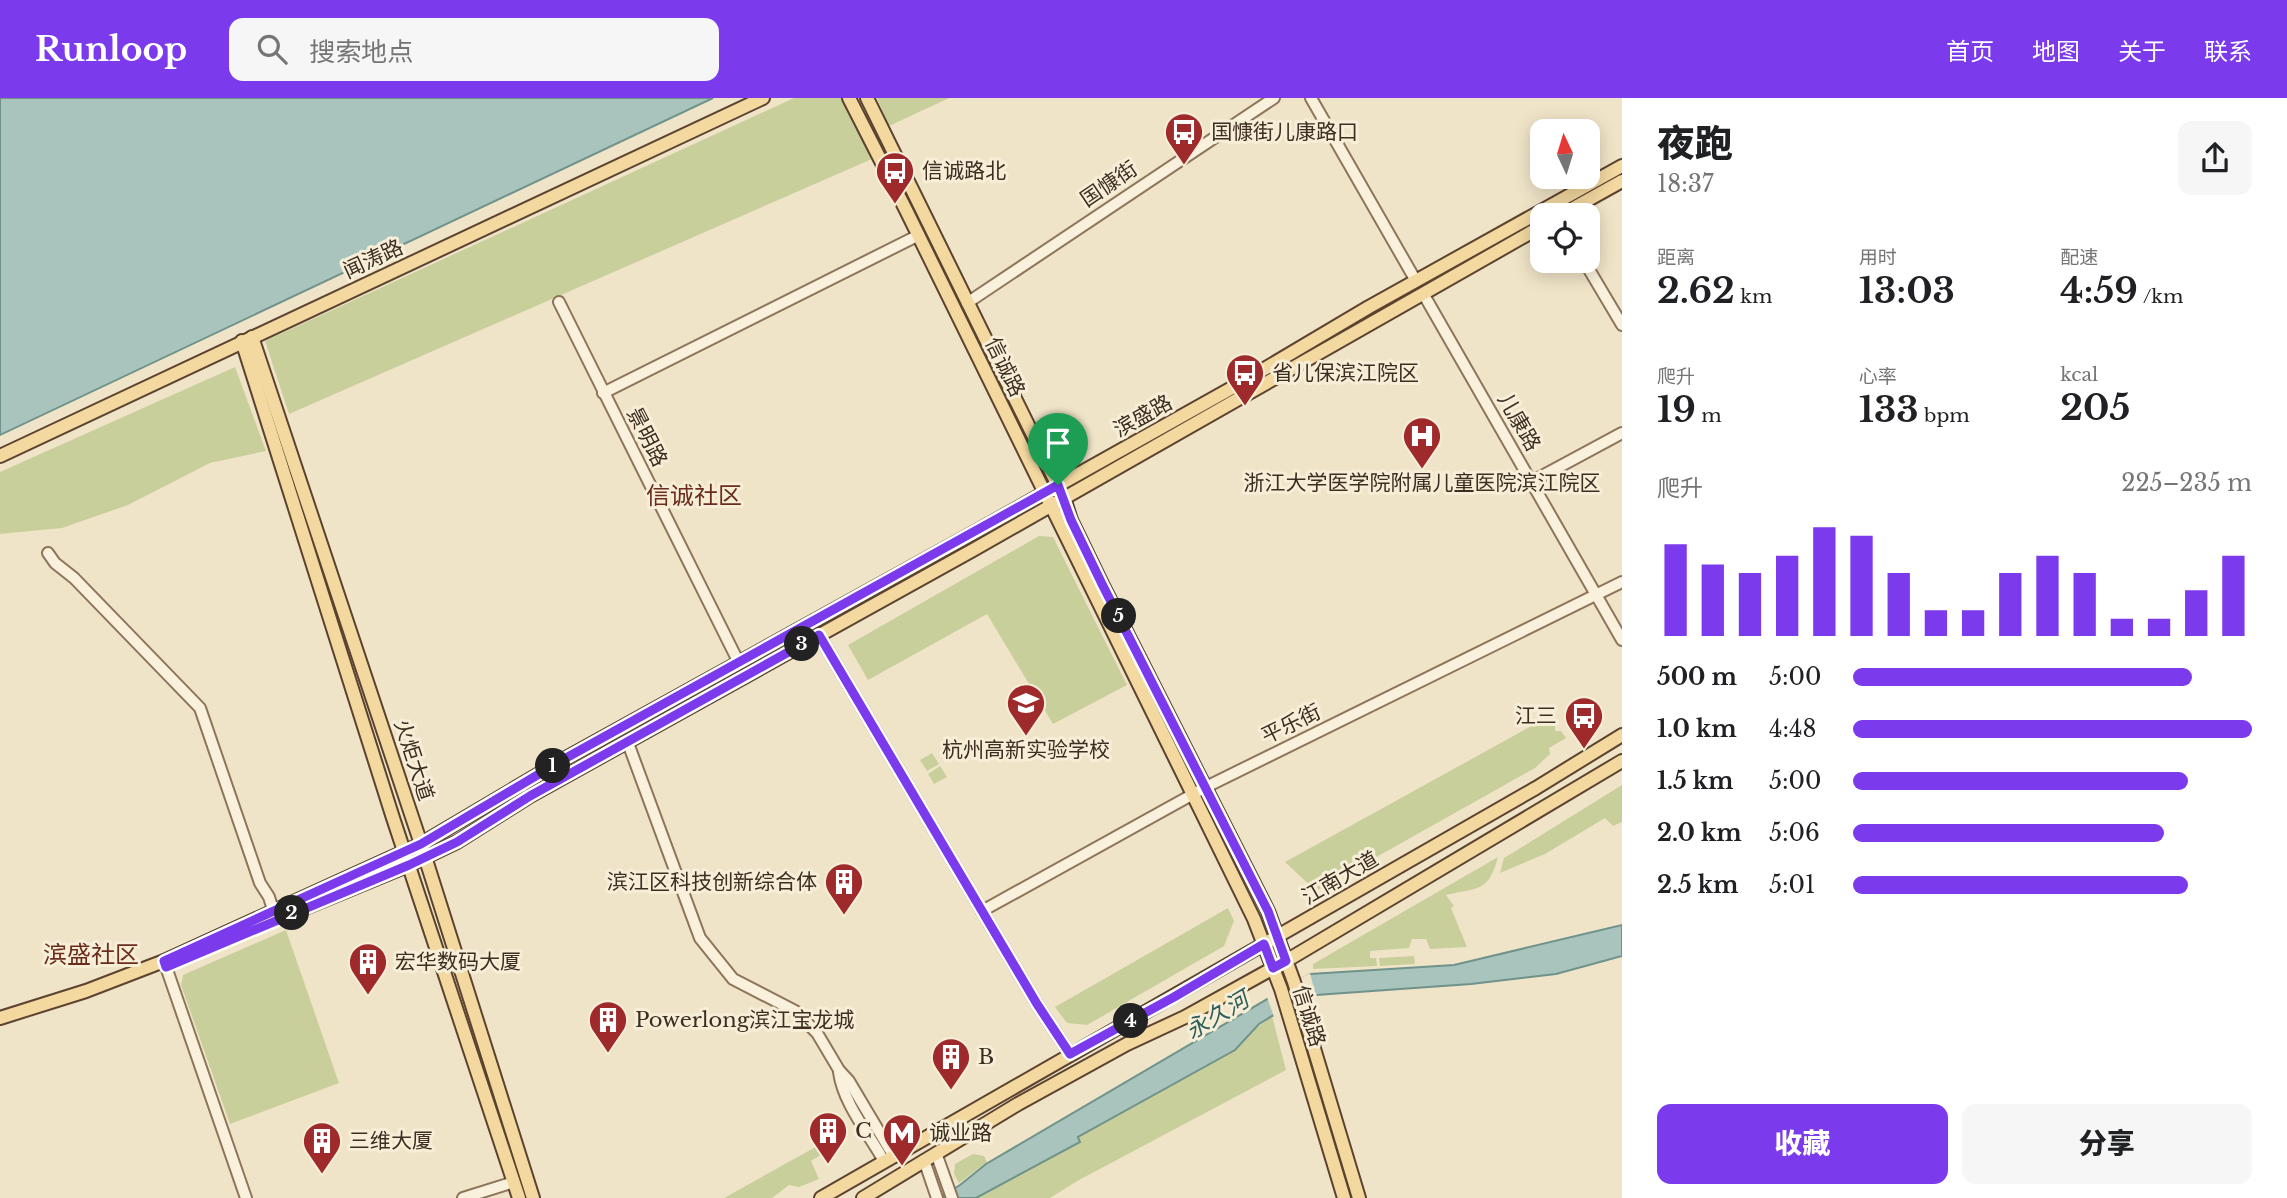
<!DOCTYPE html>
<html lang="zh">
<meta charset="utf-8">
<style>
:root{--surface:#fff;--page:#f6f6f6;--text:#202124;--muted:#757577;--accent:#7c3aed}
body{margin:0;font-family:"Libre Baskerville","Noto Sans SC",serif;background:var(--page);color:var(--text);height:100vh;display:flex;flex-direction:column;font-size:26px;white-space:nowrap}
*{box-sizing:border-box;margin:0}
p{font-size:23px;color:var(--muted)}
.icon{flex:none;width:38px;height:38px;fill:none;stroke:currentColor;stroke-width:2;stroke-linecap:round;stroke-linejoin:round}
.map{position:relative;flex:1;overflow:hidden}
.sheet{display:flex;flex-direction:column;background:var(--surface);width:665px}
.sheet>*{flex:none}
.needle{width:46px;rotate:356deg}
.controls{position:absolute;left:1530px;top:21px;display:grid;gap:14px}
.controls a{display:grid;place-items:center;width:70px;height:70px;border-radius:14px;background:var(--surface);box-shadow:0 4px 18px #0003;font-size:35px}
.pin{position:absolute;display:grid;place-items:center;width:60px;height:60px;color:#fff;margin:-72px -30px;border-radius:50% 50% 50% 0;rotate:-45deg;box-shadow:0 0 7px #0007}
.pin .icon{rotate:45deg}
.km{position:absolute;width:35px;height:35px;margin:-18px;border-radius:50%;background:#222;color:#fff;font-size:19px;line-height:35px;text-align:center}
.round{display:grid;place-items:center;flex:none;width:74px;height:74px;border-radius:14px;background:var(--page)}
.headline{display:flex;align-items:center;justify-content:space-between;height:119px;padding:0 35px}
h1{font-size:38px;font-weight:800;line-height:52px}
.stats{display:grid;grid-template-columns:repeat(3,1fr);gap:10px;height:119px;padding:7px 35px}
.stats div{display:grid;align-content:center}
.stats b{font-size:35px;font-weight:800}
.stats small{font-size:19px;font-weight:400}
.stats p{font-size:19px}
.chart{height:196px;padding:14px 35px}
.chart p{display:flex;justify-content:space-between}
.chart svg{width:100%;height:126px;margin-top:7px;stroke:var(--accent);stroke-width:6}
.action{display:flex;gap:14px;margin-top:auto;padding:14px 35px}
.action a{flex:1;height:80px;border-radius:14px;background:var(--accent);color:#fff;font-size:28px;font-weight:800;line-height:80px;text-align:center}
.action a+a{background:var(--page);color:var(--text)}
ul{padding:0 35px;list-style:none;font-size:23px}
li{display:grid;grid-template-columns:112px 84px 1fr;align-items:center;height:52px}
li i{height:18px;border-radius:9px;background:var(--accent)}
header{display:flex;align-items:center;gap:42px;box-sizing:border-box;height:98px;padding:0 35px;background:var(--accent);color:#fff}
header strong{font-size:33px}
nav{display:flex;gap:38px;margin-inline-start:auto;font-size:24px}
.search{width:490px;height:63px;background:var(--page);display:flex;align-items:center;gap:18px;box-sizing:border-box;padding:0 24px;border-radius:14px;color:var(--muted);font-size:26px}
main{display:flex;flex:1;min-height:0}
.map>svg:first-child{display:block}
.green{fill:#c9cf9b}
.water{fill:#a9c4bc;stroke:#6f938a;stroke-width:2}
.pier{fill:#f0e4c8}
.lines{fill:none;stroke-linecap:round;stroke-linejoin:round}
.minor-casing{stroke:#8d755c;stroke-width:14}
.major-casing{stroke:#5b4330;stroke-width:16}
.minor{stroke:#faf1dc;stroke-width:10}
.major{stroke:#f3d8a0;stroke-width:12}
.route-casing{stroke:#fff;stroke-width:14}
.route{stroke:#7c3aed;stroke-width:9}
.labels{text-anchor:middle;stroke-width:6;stroke-linejoin:round;paint-order:stroke}
.poi-label{font-size:21px;fill:#3d2e20;stroke:#f7eed8;text-anchor:start}
.street-label{font-size:21px;fill:#3d2e20;stroke:#f7eed8}
.water-label{font-size:23px;font-style:italic;fill:#2f5d59;stroke:#f7eed8}
.quarter-label{font-size:24px;fill:#6b2d1e;stroke:#f7eed8}
</style>
<header>
<strong>Runloop</strong>
<div class="search"><svg class="icon" aria-label="search" viewBox="0 0 24 24"><circle cx="10" cy="10" r="6"/><path d="M15 15l6 6"/></svg>搜索地点</div>
<nav><a>首页</a><a>地图</a><a>关于</a><a>联系</a></nav>
</header>
<main>
<div class="map">
<svg width="1622" height="1100" viewBox="0 0 1622 1100">
<rect width="100%" height="100%" fill="#f0e4c8"/>
<g class="green">
<path d="M794 0H841L872 61 289 316 265 243Z"/>
<path d="M877 0H949L889 28Z"/>
<path d="M235 269 266 353 210 365 128 407 62 430 0 436V374Z"/>
<path d="M1039 438 1053 439 1127 587 1053 626 987 516 868 582 848 547Z"/>
<path d="M1555 615V633H1561L1566 640 1549 650 1550 656 1535 670 1316 793 1285 764Z"/>
<path d="M932 655 939 666 927 673 920 662Z"/>
<path d="M940 668 947 679 934 686 928 676Z"/>
<path d="M1622 687V724L1613 728 1605 720 1545 756 1500 775 1504 760Z"/>
<path d="M1498 759C1488 795 1479 789 1446 797L1454 808 1451 810 1467 849 1430 851 1426 841H1412L1409 850 1370 853V860H1376L1377 868 1313 871V866Z"/>
<path d="M1228 810 1234 823 1224 848 1087 927 1067 925 1055 909Z"/>
<path d="M286 832 339 985 230 1026 181 887 183 877Z"/>
<path d="M1414 858 1415 866 1380 868 1379 860Z"/>
<path d="M1272 918 1286 972 1079 1082 1050 1100H976L1080 1044 1078 1039 1235 952 1247 937Z"/>
<path d="M839 1036 843 1043 811 1063 819 1081 799 1089 789 1087 772 1100H724Z"/>
<path d="M973 1056 984 1058 987 1064 959 1085 954 1076 955 1066Z"/>
</g>
<g class="water">
<path d="M0 0H713L0 337Z"/>
<path d="M1622 827V858L1556 876 1471 886 1316 897 1272 918 1259 926 1235 952 1078 1039 1080 1044 976 1100H939L960 1087 986 1066 1310 876 1454 867Z"/>
</g>
<path class="pier" d="M1310 875 1316 899 1274 919 1267 899Z"/>
<g class="lines">
<g class="minor-casing">
<g id="minor">
<path d="M1311 0 1416 183"/>
<path d="M1584 163 1622 227"/>
<path d="M1424 197 1622 542"/>
<path d="M559 204 739 565"/>
<path d="M967 205 1274 0"/>
<path d="M603 295 919 137"/>
<path d="M1531 384 1622 335"/>
<path d="M48 455 55 465 74 480 200 610 260 785 269 799 274 815"/>
<path d="M819 537 1037 906 1070 956"/>
<path d="M628 645 700 840 733 881 795 913 817 935 839 972 849 983 893 1057"/>
<path d="M982 813 1206 689 1622 484"/>
<path d="M164 863 246 1100"/>
<path d="M839 974C843 1005 869 1036 884 1063"/>
<path d="M936 1055 952 1100"/>
<path d="M924 1062 937 1100"/>
<path d="M463 1100 514 1084"/>
</g>
</g>
<g class="major-casing">
<g id="major">
<path d="M849 0 906 112 1254 821 1281 891 1344 1100"/>
<path d="M867 0 1064 400 1071 422 1102 486 1268 813 1294 884 1359 1100"/>
<path d="M1561 117 1622 83"/>
<path d="M252 239 421 746 533 1100"/>
<path d="M242 243 393 720 519 1100"/>
<path d="M0 358 763 0"/>
<path d="M295 814 409 767 457 744 530 698 973 452 1542 128"/>
<path d="M0 920 86 893 164 863 421 746 566 660 966 439 1239 286 1369 209 1622 68"/>
<path d="M821 1100 1536 690 1622 637"/>
<path d="M863 1100 1018 1006 1127 946 1185 919 1286 863 1622 663"/>
</g>
</g>
<use href="#minor" class="minor"/>
<use href="#major" class="major"/>
</g>
<g class="lines">
<g class="route-casing">
<path id="route" d="M1058 387 1071 422 1102 486 1268 813 1286 863 1273 870 1264 846 1174 899 1070 956 1037 906 819 537 530 698 457 744 409 767 166 869 164 863 421 746 566 660Z"/>
</g>
<use href="#route" class="route"/>
</g>
<defs>
<g id="bus-pin" transform="scale(2.0125)"><path d="M0 17L-7.5 6A9.5 9.5 0 1 1 7.5 6Z" fill="#9e2a2c" stroke="#f7eed8"/><path d="M-5-6H5V4H4V6H2V4H-2V6H-4V4H-5ZM-3.5-4V0h7V-4ZM-3.5 1.2v1.5H-2V1.2ZM2 1.2v1.5H3.5V1.2Z" fill="#fff"/></g>
<g id="hospital-pin" transform="scale(2.0125)"><path d="M0 17L-7.5 6A9.5 9.5 0 1 1 7.5 6Z" fill="#9e2a2c" stroke="#f7eed8"/><path d="M-5-5h3v3.5h4V-5h3V5h-3V1.5h-4V5h-3Z" fill="#fff"/></g>
<g id="school-pin" transform="scale(2.0125)"><path d="M0 17L-7.5 6A9.5 9.5 0 1 1 7.5 6Z" fill="#9e2a2c" stroke="#f7eed8"/><path d="M0-5L7-2L0 1L-7-2ZM-4 1L0 2.5L4 1V4Q0 6-4 4Z" fill="#fff"/></g>
<g id="building-pin" transform="scale(2.0125)"><path d="M0 17L-7.5 6A9.5 9.5 0 1 1 7.5 6Z" fill="#9e2a2c" stroke="#f7eed8"/><path d="M-4-6H4V6H1V3H-1V6H-4ZM-2.5-4.3h1.7v1.8h-1.7ZM.8-4.3h1.7v1.8H.8ZM-2.5-1h1.7V.8h-1.7ZM.8-1h1.7V.8H.8Z" fill="#fff"/></g>
<g id="metro-pin" transform="scale(2.0125)"><path d="M0 17L-7.5 6A9.5 9.5 0 1 1 7.5 6Z" fill="#9e2a2c" stroke="#f7eed8"/><path d="M-5.5 5V-5H-3L0 0L3-5H5.5V5H3V-.5L0 4L-3-.5V5Z" fill="#fff"/></g>
</defs>
<g fill-rule="evenodd">
<use href="#bus-pin" x="1184" y="34"/>
<use href="#bus-pin" x="895" y="73"/>
<use href="#bus-pin" x="1245" y="275"/>
<use href="#hospital-pin" x="1422" y="338"/>
<use href="#school-pin" x="1026" y="605"/>
<use href="#bus-pin" x="1584" y="618"/>
<use href="#building-pin" x="844" y="784"/>
<use href="#building-pin" x="368" y="864"/>
<use href="#building-pin" x="608" y="922"/>
<use href="#building-pin" x="951" y="959"/>
<use href="#building-pin" x="828" y="1033"/>
<use href="#metro-pin" x="902" y="1035"/>
<use href="#building-pin" x="322" y="1043"/>
</g>
<g class="labels">
<g class="poi-label">
<text x="1211" y="41">国慷街儿康路口</text>
<text x="922" y="80">信诚路北</text>
<text x="1272" y="282">省儿保滨江院区</text>
<text x="1422" y="392" text-anchor="middle">浙江大学医学院附属儿童医院滨江院区</text>
<text x="1557" y="625" text-anchor="end">江三</text>
<text x="1026" y="659" text-anchor="middle">杭州高新实验学校</text>
<text x="817" y="791" text-anchor="end">滨江区科技创新综合体</text>
<text x="395" y="871">宏华数码大厦</text>
<text x="635" y="929">Powerlong滨江宝龙城</text>
<text x="978" y="966">B</text>
<text x="855" y="1040">C</text>
<text x="929" y="1042">诚业路</text>
<text x="349" y="1050">三维大厦</text>
</g>
<g class="street-label">
<text transform="translate(1109 86) rotate(-34)" y="7">国慷街</text>
<text transform="translate(373 161) rotate(-25)" y="7">闻涛路</text>
<text transform="translate(1005 269) rotate(64)" y="7">信诚路</text>
<text transform="translate(1143 318) rotate(-29)" y="7">滨盛路</text>
<text transform="translate(1519 324) rotate(60)" y="7">儿康路</text>
<text transform="translate(647 339) rotate(63)" y="7">景明路</text>
<text transform="translate(1291 626) rotate(-26)" y="7">平乐街</text>
<text transform="translate(414 662) rotate(72)" y="7">火炬大道</text>
<text transform="translate(1340 780) rotate(-30)" y="7">江南大道</text>
<text transform="translate(1309 918) rotate(73)" y="7">信诚路</text>
</g>
<g class="water-label">
<text transform="translate(1217 917) rotate(-31)" y="8">永久河</text>
</g>
<g class="quarter-label">
<text x="694" y="406">信诚社区</text>
<text x="91" y="865">滨盛社区</text>
</g>
</g>
</svg>
<div class="controls">
<a><svg class="needle" viewBox="-14 -14 28 28"><path d="M0-13l5 13h-10z" fill="#e53935"/><path d="M0 13l5-13h-10z" fill="#757577"/></svg></a>
<a><svg class="icon" aria-label="locate" viewBox="0 0 24 24"><circle cx="12" cy="12" r="6"/><path d="M12 2v4M12 18v4M2 12h4M18 12h4"/></svg></a>
</div>
<div class="pin" style="left:1058px;top:387px;background:#1e9e55"><svg class="icon" aria-label="arrive" viewBox="0 0 24 24"><path d="M6 21V4h12l-3 4 3 4H6"/></svg></div>
<b class="km" style="left:553px;top:668px">1</b>
<b class="km" style="left:292px;top:815px">2</b>
<b class="km" style="left:802px;top:546px">3</b>
<b class="km" style="left:1131px;top:923px">4</b>
<b class="km" style="left:1119px;top:518px">5</b>
</div>
<section class="sheet">
<div class="headline"><div><h1>夜跑</h1><p>18:37</p></div><a class="round"><svg class="icon" aria-label="share" viewBox="0 0 24 24"><path d="M12 15V3M7 8l5-5 5 5M5 13v7h14v-7"/></svg></a></div>
<div class="stats">
<div><p>距离</p><b>2.62<small> km</small></b></div>
<div><p>用时</p><b>13:03</b></div>
<div><p>配速</p><b>4:59<small> /km</small></b></div>
</div>
<div class="stats">
<div><p>爬升</p><b>19<small> m</small></b></div>
<div><p>心率</p><b>133<small> bpm</small></b></div>
<div><p>kcal</p><b>205</b></div>
</div>
<div class="chart"><p><span>爬升</span>225–235 m</p>
<svg viewBox="0 0 160 44" preserveAspectRatio="none"><path d="M5 44V12M15 44V19M25 44V22M35 44V16M45 44V6M55 44V9M65 44V22M75 44V35M85 44V35M95 44V22M105 44V16M115 44V22M125 44V38M135 44V38M145 44V28M155 44V16"/></svg>
</div>
<ul>
<li><b>500 m</b>5:00<i style="width:85%"></i></li>
<li><b>1.0 km</b>4:48<i style="width:100%"></i></li>
<li><b>1.5 km</b>5:00<i style="width:84%"></i></li>
<li><b>2.0 km</b>5:06<i style="width:78%"></i></li>
<li><b>2.5 km</b>5:01<i style="width:84%"></i></li>
</ul>
<div class="action"><a>收藏</a><a>分享</a></div>
</section>
</main>
